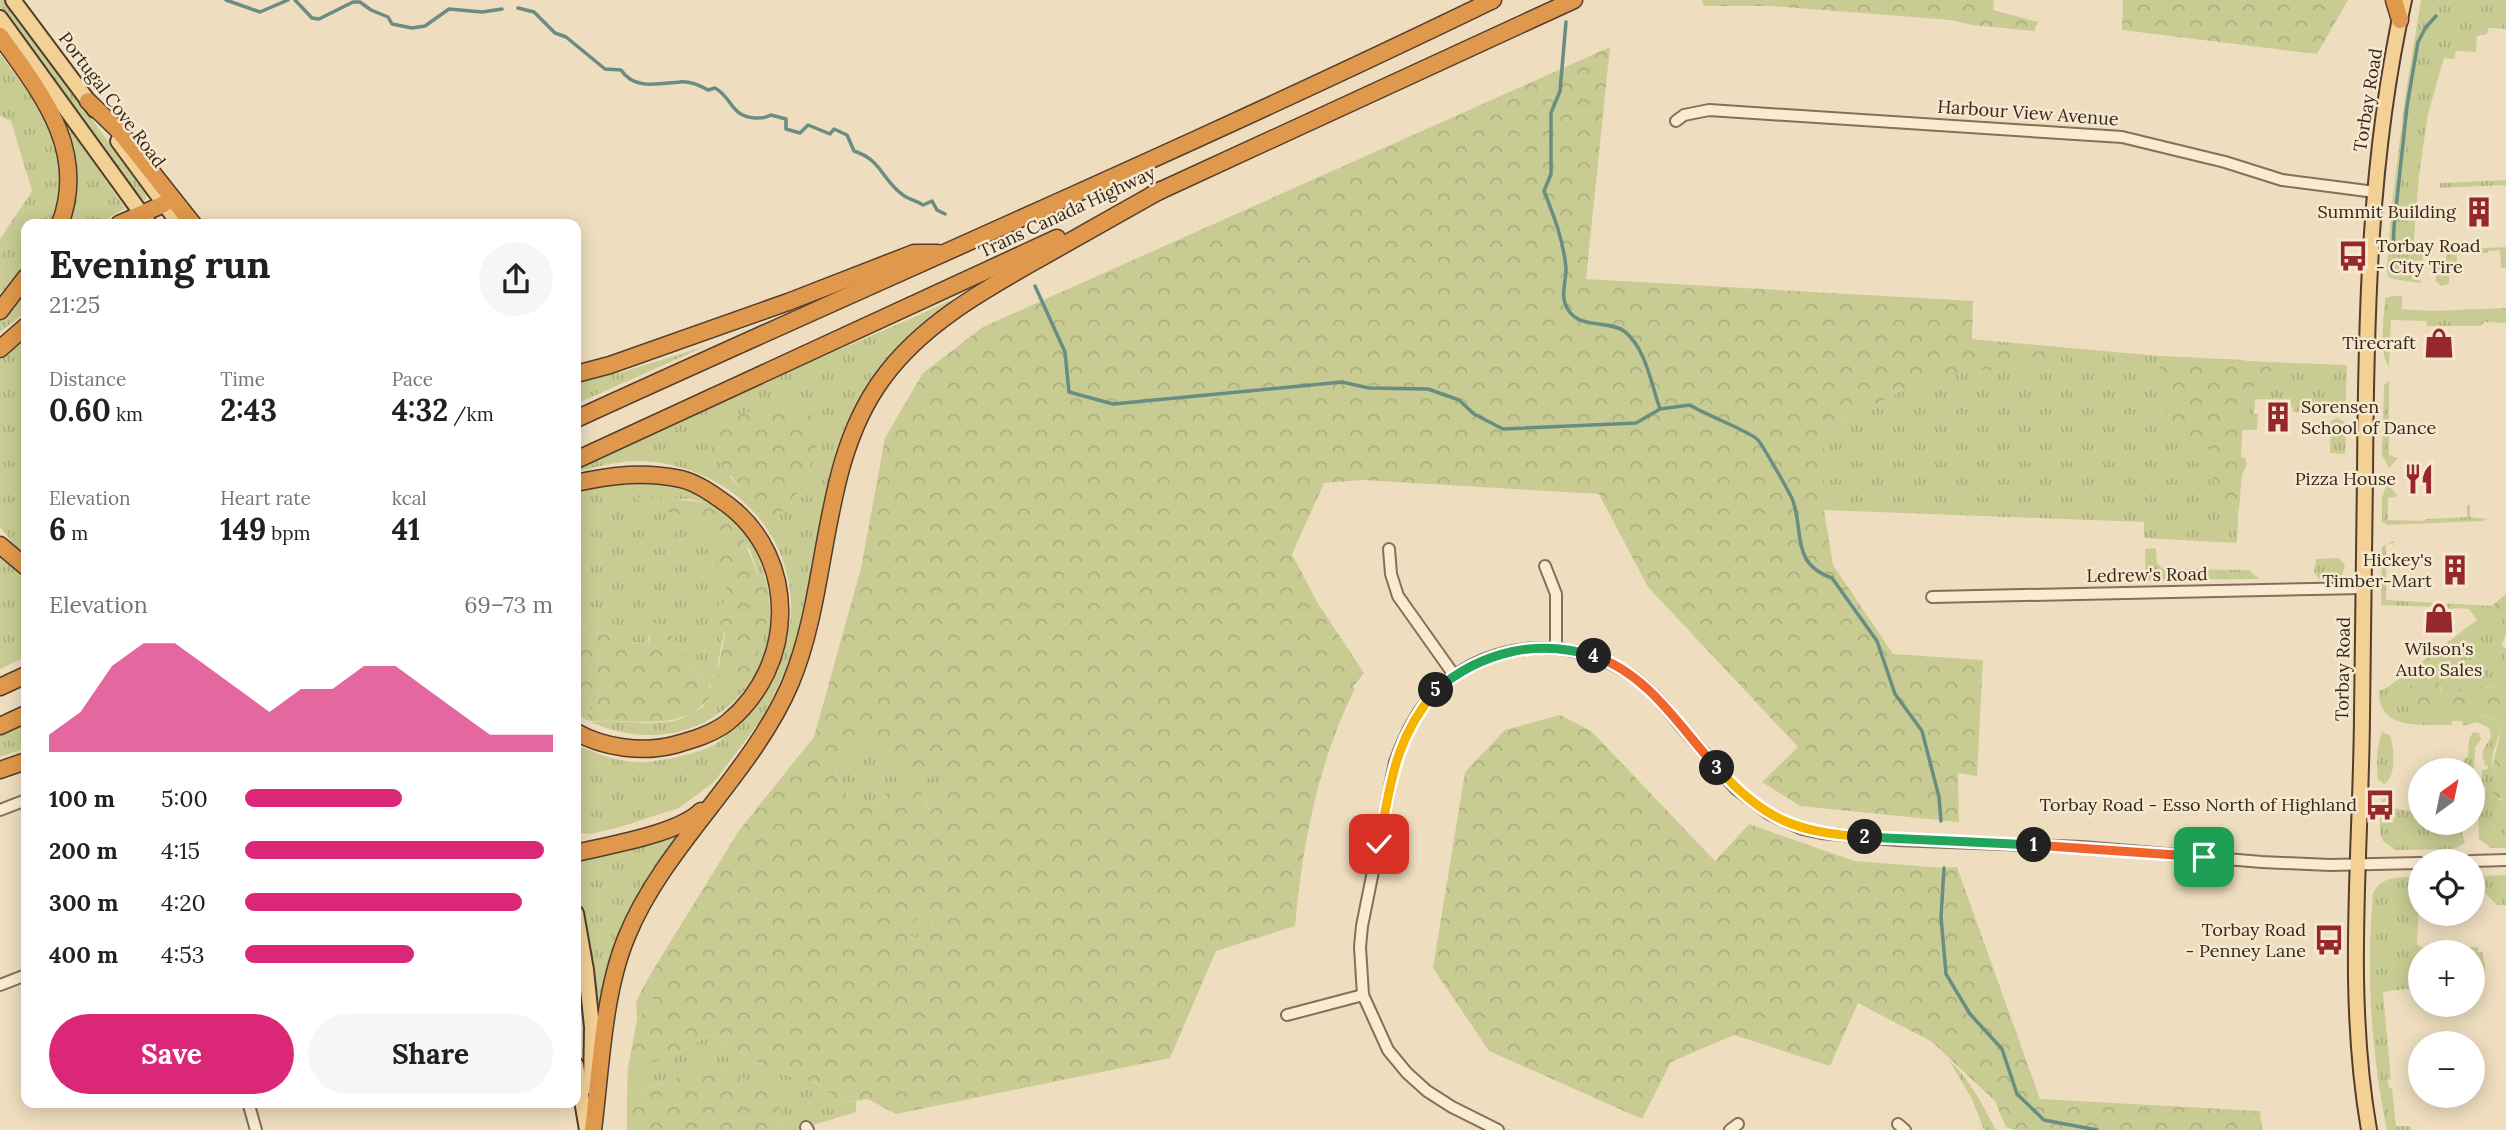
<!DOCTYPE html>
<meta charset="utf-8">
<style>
:root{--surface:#fff;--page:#f6f6f6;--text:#202124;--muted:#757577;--accent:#db2777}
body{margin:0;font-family:Lora,serif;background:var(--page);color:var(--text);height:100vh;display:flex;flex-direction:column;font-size:26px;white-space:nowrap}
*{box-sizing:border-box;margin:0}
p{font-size:23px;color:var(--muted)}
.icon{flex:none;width:38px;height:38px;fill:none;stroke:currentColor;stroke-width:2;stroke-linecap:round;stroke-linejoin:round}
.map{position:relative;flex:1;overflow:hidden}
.sheet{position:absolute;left:21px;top:219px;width:560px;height:889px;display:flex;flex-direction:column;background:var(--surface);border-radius:14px;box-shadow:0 4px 18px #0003}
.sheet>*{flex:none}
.needle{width:46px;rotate:33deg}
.buttons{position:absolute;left:2408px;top:758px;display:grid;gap:14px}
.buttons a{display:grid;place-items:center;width:77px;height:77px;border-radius:50%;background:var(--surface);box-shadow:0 4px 18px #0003;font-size:35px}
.pin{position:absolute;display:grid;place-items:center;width:60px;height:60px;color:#fff;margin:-30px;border-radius:14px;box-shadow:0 4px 10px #0006}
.km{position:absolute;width:35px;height:35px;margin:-18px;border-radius:50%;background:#222;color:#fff;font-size:19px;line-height:35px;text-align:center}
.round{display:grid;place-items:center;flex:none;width:74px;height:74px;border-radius:37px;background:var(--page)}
.summary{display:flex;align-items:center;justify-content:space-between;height:119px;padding:0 28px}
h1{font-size:38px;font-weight:700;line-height:52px}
.metrics{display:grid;grid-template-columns:repeat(3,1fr);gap:10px;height:119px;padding:7px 28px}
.metrics div{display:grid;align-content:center}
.metrics b{font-size:30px;font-weight:700}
.metrics small{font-size:19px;font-weight:400}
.metrics p{font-size:19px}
.chart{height:196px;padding:14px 28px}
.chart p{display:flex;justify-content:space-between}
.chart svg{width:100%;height:126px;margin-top:7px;fill:var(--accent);opacity:.7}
.cta{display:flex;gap:14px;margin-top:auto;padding:14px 28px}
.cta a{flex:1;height:80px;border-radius:42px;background:var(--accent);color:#fff;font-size:28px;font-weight:700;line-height:80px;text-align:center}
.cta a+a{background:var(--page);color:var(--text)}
ul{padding:0 28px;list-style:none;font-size:23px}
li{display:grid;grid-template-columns:112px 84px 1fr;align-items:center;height:52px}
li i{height:18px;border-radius:9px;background:var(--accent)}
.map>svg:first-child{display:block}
.grass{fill:url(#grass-tufts);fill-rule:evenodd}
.forest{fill:url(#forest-crowns);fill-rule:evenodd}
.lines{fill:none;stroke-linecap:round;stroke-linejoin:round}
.stream{stroke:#698d83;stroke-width:3.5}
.minor-casing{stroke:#876e57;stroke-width:14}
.major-casing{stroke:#543d2c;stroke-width:18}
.highway-casing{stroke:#543d2c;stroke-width:19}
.minor{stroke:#f9ebd2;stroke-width:10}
.major{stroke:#f3d195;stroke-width:14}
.highway{stroke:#e0984d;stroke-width:16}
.split-1-casing{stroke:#fff;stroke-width:14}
.split-2-casing{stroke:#fff;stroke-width:14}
.split-3-casing{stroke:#fff;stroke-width:14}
.split-4-casing{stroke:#fff;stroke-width:14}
.split-5-casing{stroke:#fff;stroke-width:14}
.split-6-casing{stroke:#fff;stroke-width:14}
.split-1{stroke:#f0652b;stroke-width:9}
.split-2{stroke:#22a559;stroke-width:9}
.split-3{stroke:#f5b400;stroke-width:9}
.split-4{stroke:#f0652b;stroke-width:9}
.split-5{stroke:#22a559;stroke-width:9}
.split-6{stroke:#f5b400;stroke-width:9}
.labels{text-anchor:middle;stroke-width:5;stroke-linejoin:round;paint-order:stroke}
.street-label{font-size:18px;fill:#36271c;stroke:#f5e8ce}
.poi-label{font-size:18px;fill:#36271c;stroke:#f5e8ce;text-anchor:end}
</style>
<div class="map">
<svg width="2506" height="1130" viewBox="0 0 2506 1130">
<defs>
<pattern id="grass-tufts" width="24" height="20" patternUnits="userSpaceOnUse" patternTransform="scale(1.75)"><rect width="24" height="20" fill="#c8cc93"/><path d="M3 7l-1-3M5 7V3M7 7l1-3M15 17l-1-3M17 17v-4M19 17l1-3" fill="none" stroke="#acaf7e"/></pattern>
<pattern id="forest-crowns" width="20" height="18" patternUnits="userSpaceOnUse" patternTransform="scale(1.75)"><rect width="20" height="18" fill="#c8cc93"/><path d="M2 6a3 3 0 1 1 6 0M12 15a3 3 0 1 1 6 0" fill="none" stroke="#acaf7e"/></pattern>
</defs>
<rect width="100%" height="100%" fill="#eedebf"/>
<g class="grass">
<path d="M0 0H5L145 192 147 196 145 200 139 197 0 7Z"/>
<path d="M2421 0H2506V29L2488 28 2487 34 2477 36 2476 52 2456 51 2454 59 2444 58 2428 114 2419 175 2413 251 2423 253V260L2413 261 2412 279 2422 281 2420 283 2392 279 2388 276 2387 268 2391 217H2394V213L2391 212 2405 98Z"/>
<path d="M0 54C31 96 69 141 62 197 61 206 57 216 54 224H26V265L0 294V239L32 191 11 121 0 116Z"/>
<path d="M68 126 125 208 99 224H68C78 187 79 163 68 126Z"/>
<path d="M2506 180V185L2440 188V183Z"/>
<path d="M2506 247V268H2501L2500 250 2488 251 2487 253 2457 254V267H2455L2456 273 2449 274V284L2441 286 2436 281V262H2446V250Z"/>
<path d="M26 292V312L0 332V319Z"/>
<path d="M2393 296H2402V309L2431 311 2506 308V323L2485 322 2480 326H2427L2426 321 2391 320 2389 366C2378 354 2384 317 2385 301V298Z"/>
<path d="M954 299C895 339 858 383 836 451L794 651 764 716 714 782 679 808 620 827 591 834 576 833V745C594 752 616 762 637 762 657 763 696 754 714 745 720 742 725 735 730 731 766 700 793 649 791 601 786 519 718 463 638 461 618 461 596 467 576 472V468C699 406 828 357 954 299ZM809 470 789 507 763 515 750 497 729 476Z"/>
<path d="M26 330V553L15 546 0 527V359L7 348Z"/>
<path d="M1971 339 2159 356 2245 360 2244 393 2269 376 2272 368 2269 362 2347 365 2346 398 2343 408 2322 403H2301V412H2294L2292 407 2284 403 2273 406V400L2255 399 2254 414H2258L2257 430H2242L2237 543 2144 538V522L1824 510V432L1929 376Z"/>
<path d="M706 346 576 404V382L619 373Z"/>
<path d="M2389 381V455L2398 458 2389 468 2382 455 2384 385Z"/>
<path d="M2337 418 2345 422 2343 425 2346 435 2345 454 2330 453 2331 421Z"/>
<path d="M658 480C670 483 685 485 695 490 740 514 759 545 769 593L760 580 750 550 708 503 689 499 634 498 705 526 715 544 712 565 716 576 731 595 718 663V675L761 642 770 610C771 621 772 635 770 647 767 658 759 671 752 680 715 734 650 749 591 722 619 719 649 727 677 720 686 717 694 711 703 707L711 687 709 681 693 670 682 645 673 639 666 624 649 636 648 645 621 641 602 633 592 636 576 622V487Z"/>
<path d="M2386 486H2389L2398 496 2388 498V520L2424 521 2426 519 2467 517V505H2470V517L2487 519 2482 521 2388 525 2382 522V498Z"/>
<path d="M2393 541 2396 543 2386 544V600L2492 606 2506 611V633L2502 646 2506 649V686L2468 687 2454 696 2442 695 2441 687 2427 684 2409 686 2444 713C2463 710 2487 711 2501 726 2500 736 2495 744 2493 754 2491 769 2495 784 2498 799L2506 801V848H2491L2479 839 2478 797H2485L2486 787 2482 786V770L2488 769V766L2484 765 2485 760 2482 759 2483 750 2491 737 2489 728 2477 722 2463 726 2462 721H2452V725C2422 724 2378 732 2379 691L2388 687 2477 620 2469 609 2456 608 2446 612 2440 607 2381 605 2382 547Z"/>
<path d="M2152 548 2156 549 2157 563 2163 569 2249 570 2259 579 2146 580 2145 549Z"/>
<path d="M0 551 26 571V657L0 669Z"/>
<path d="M2339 558 2345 565 2340 581H2321L2314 572 2316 559Z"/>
<path d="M576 683 589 695 594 707 584 719 576 713Z"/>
<path d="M26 721V748L0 757V733Z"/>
<path d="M2382 732 2390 735C2394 748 2397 777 2384 784L2378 779C2376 759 2377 748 2382 732Z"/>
<path d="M2473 732 2479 733 2481 739 2475 748 2474 768 2466 770V767L2458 766 2468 756 2469 739Z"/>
<path d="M865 744 901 754 925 778 939 775 948 789 939 806 931 812 921 792 889 790 875 808 853 805 835 774 840 752Z"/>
<path d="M2387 794 2389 797 2387 807 2420 813V822L2459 823 2465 843 2454 849 2395 850 2383 841 2380 834V807L2382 806 2380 803 2384 798 2382 795Z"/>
<path d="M691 827 654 873 598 1035 586 931 576 889V857Z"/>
<path d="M2506 875V905H2497L2481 889 2482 876Z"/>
<path d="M2420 877 2417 945 2420 947H2440L2443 945 2451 948 2478 947V952H2482C2483 960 2488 968 2483 978L2473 979V952H2420V987L2383 992 2391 1079 2388 1080 2389 1088H2392L2396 1126H2409L2412 1130H2387C2371 1053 2366 972 2373 894 2381 874 2402 878 2420 877Z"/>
<path d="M925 910 928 920 937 930 924 940 910 936 912 924Z"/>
<path d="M650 975 653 1005 637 1019 636 1002Z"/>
<path d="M710 1034 753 1060 788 1076 817 1083 841 1103 856 1101V1112L797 1130H770L784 1121 769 1090 719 1068 695 1069 681 1077 627 1094 628 1068C662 1061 681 1053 710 1034Z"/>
<path d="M1949 1060C1971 1081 1982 1104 1996 1130H1984L1972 1099Z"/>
</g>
<g class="forest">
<path d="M1702 0H1994L1993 10 2038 22 2034 31 1972 25 1951 20 1772 6H1704Z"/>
<path d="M2123 0H2348L2317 54 2122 30Z"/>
<path d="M1610 47 1586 279 1973 301 1972 339 1992 345 2052 350 2058 359 2057 363 2029 365 2003 371 1976 369 1939 380 1929 376 1824 432V510L1833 565 1893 654 1983 660 1977 776 1958 773 1959 822 1800 806 1762 782 1798 747 1648 587 1599 494 1362 480 1324 483 1292 554 1317 602 1364 673 1353 687 1355 689C1318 761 1302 847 1295 926L1216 951 1170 1058 896 1114 868 1099 841 1103 817 1083 788 1076 753 1060 710 1034C679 1054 664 1061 628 1068L637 1019 653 1005 650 975 740 829 814 737 861 568 885 438 923 373 983 327ZM865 744 900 754V775L925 778 939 776 948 789 939 806 930 811 921 792 908 782 889 790 875 808 853 805 835 774 840 752ZM925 911 928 920 937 930 924 940 910 936 912 924Z"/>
<path d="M2159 356 2269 362 2272 368 2270 376 2244 393 2241 457 2245 458 2247 464 2242 474 2239 510C2215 513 2210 467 2212 450 2203 438 2186 444 2176 437 2162 427 2169 408 2166 395 2163 381 2159 370 2159 356Z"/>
<path d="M775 405 806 407 816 422 817 445 809 470 789 507 776 515 763 516 712 452 711 434C729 416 751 410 775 405Z"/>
<path d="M659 497 708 503 726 511 740 531 760 580 769 593 770 610 757 658 747 675 738 682 727 680 717 675 725 633 712 624 718 605 728 600 731 595 716 576 712 565 715 544 705 526 632 498Z"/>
<path d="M2506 594V611L2492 621 2482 622 2480 616Z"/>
<path d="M576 622 592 636 602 633 620 641 625 638 631 643 648 645 654 623 666 624 673 639 682 645 693 670 709 681 711 695C688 729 646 721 611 721 601 720 593 723 584 719L594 707 589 695 576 683Z"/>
<path d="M2436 679 2443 695 2454 696 2468 687 2506 686V801L2493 796 2492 789 2495 784C2489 761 2499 748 2501 726 2478 700 2441 722 2420 708 2415 705 2410 696 2406 691L2409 686 2427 684Z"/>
<path d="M1560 715 1591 731 1715 861 1749 824 1854 861 1944 868 1957 867 2040 1099 2260 1111 2262 1130H2015L2006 1127 1995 1101 1932 1042 1858 1003 1830 1066 1734 1035 1671 1062 1642 1119 1489 1051 1433 968 1465 772 1505 730Z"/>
<path d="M705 1059 715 1061 719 1068 769 1090 780 1109 784 1121 770 1130H627V1094C654 1085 685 1080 705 1059Z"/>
</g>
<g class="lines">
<g class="stream">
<path d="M226 0 260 12 288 0"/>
<path d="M295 0 312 18 319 19 353 2H360L371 10 388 17 392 24 412 28 425 26 449 9 482 12 502 9"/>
<path d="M518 8 534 12 555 33 566 37 605 69 621 70C635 91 660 83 680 82 690 81 699 85 708 90L715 88C733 98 730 116 755 118 762 118 765 118 771 115L786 119V129L800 133 808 125 830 134 834 129 847 135 854 151C882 160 881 179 903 195 909 200 916 200 923 205L932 201 937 210 945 214"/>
<path d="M1566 22 1560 91 1551 113V174L1544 191C1554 216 1564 242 1566 269 1566 284 1559 297 1569 311 1581 329 1609 320 1624 331 1646 348 1651 384 1660 409"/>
<path d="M2393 253 2394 227 2407 106 2418 42 2426 27 2436 16"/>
<path d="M1035 286 1065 352 1069 392 1113 404 1342 382 1369 388 1428 389 1459 400 1474 414 1503 429 1636 423 1660 409 1690 405C1705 415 1750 431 1758 440 1763 446 1790 493 1793 501 1804 533 1791 564 1832 578L1877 641 1895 694 1922 731 1939 797 1941 821"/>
<path d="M1944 868 1941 917 1946 974 1970 1014 2002 1049 2017 1094 2044 1120 2097 1130"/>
</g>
<g class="minor-casing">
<g id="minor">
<path d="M1676 121 1684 115 1709 110 2122 137 2225 162 2282 180 2375 192"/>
<path d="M1389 549 1391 574 1398 596 1454 675"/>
<path d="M1545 566 1556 594V647"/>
<path d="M1932 597 2363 588"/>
<path d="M0 810 26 800"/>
<path d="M2471 861 2506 860"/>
<path d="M0 985 26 975"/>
<path d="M1287 1015 1363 995"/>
<path d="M248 1102 256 1130"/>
<path d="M1898 1124 1905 1130"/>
<path d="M806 1127 808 1130"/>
<path d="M1498 1130 1452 1107 1427 1091 1407 1073 1388 1050 1363 995 1360 947 1362 926 1395 762C1405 735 1417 709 1438 689 1492 638 1576 635 1635 678 1652 691 1666 708 1680 725 1698 746 1717 768 1736 789L1769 814 1802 829 1821 833 1896 840 2082 847 2262 862 2330 865 2420 863"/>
<path d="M1730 1130 1738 1124"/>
</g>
</g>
<g class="major-casing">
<g id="major">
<path d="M13 0 95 110"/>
<path d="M0 18 149 224"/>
<path d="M118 141 179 224"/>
<path d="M576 913 586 970 592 1027 591 1087"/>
<path d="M576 1065 587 1130"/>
<path d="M2369 1130C2345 992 2361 854 2362 715 2363 635 2364 556 2365 476 2366 316 2369 156 2404 0"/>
</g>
</g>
<g class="highway-casing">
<g id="highway">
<path d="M2394 0 2400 20"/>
<path d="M0 36C41 93 88 150 60 224"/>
<path d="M88 101 120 132 193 224"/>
<path d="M1153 194 1574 0"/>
<path d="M119 224 164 204"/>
<path d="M0 311 26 277"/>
<path d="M0 349 26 326"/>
<path d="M576 374 610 365 788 302 914 253H938"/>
<path d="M576 419C881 279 1190 147 1493 0"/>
<path d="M576 460 1057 238"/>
<path d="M576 483C612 475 645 471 681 479 698 483 714 495 728 505 799 559 796 666 728 722 713 734 692 740 674 745 643 753 604 748 576 732"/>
<path d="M0 545 26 567"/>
<path d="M0 687 26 675"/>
<path d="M0 726 26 714"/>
<path d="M0 770 26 761"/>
<path d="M576 853C609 845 678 834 701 811"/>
<path d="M593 1130C601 1068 603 993 627 936 664 845 753 773 791 682 831 586 819 464 883 378 923 323 986 289 1044 256 1083 234 1122 212 1161 190"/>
</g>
</g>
<use href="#minor" class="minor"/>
<use href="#major" class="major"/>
<use href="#highway" class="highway"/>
</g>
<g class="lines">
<g class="split-1-casing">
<path id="split-1" d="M2034 845 2204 857"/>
</g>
<g class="split-2-casing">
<path id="split-2" d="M1865 837 2034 845"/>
</g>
<g class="split-3-casing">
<path id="split-3" d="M1717 768C1766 820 1794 832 1865 837"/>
</g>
<g class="split-4-casing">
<path id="split-4" d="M1594 656C1649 674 1680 728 1717 768"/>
</g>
<g class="split-5-casing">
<path id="split-5" d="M1436 690C1481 652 1537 638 1594 656"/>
</g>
<g class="split-6-casing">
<path id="split-6" d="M1379 844C1391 782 1394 740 1436 690"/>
</g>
<use href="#split-1" class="split-1"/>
<use href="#split-2" class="split-2"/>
<use href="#split-3" class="split-3"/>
<use href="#split-4" class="split-4"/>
<use href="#split-5" class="split-5"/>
<use href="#split-6" class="split-6"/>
</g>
<defs>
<g id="building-bare" transform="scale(2.415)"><path d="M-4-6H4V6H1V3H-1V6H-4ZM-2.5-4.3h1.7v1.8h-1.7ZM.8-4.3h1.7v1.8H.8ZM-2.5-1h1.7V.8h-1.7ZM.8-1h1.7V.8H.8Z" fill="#96272d" stroke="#f5e8ce" stroke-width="2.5" paint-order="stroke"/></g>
<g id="bus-bare" transform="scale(2.415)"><path d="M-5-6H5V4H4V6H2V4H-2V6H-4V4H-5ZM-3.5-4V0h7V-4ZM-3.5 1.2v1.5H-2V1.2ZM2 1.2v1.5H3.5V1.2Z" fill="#96272d" stroke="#f5e8ce" stroke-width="2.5" paint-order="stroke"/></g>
<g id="shop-bare" transform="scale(2.415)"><path d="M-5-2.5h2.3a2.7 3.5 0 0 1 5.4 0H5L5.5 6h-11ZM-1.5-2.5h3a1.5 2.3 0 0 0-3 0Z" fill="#96272d" stroke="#f5e8ce" stroke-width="2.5" paint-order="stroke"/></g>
<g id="restaurant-bare" transform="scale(2.415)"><path d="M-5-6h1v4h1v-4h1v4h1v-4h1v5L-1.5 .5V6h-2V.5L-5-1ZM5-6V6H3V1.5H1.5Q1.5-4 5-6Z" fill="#96272d" stroke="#f5e8ce" stroke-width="2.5" paint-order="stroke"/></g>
</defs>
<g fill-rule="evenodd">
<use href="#building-bare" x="2479" y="212"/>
<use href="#bus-bare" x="2353" y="256"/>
<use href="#shop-bare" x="2439" y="343"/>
<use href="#building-bare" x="2278" y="417"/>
<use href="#restaurant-bare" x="2419" y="479"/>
<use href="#building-bare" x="2455" y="570"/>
<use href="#shop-bare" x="2439" y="618"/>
<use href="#bus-bare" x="2380" y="805"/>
<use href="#bus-bare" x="2329" y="940"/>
</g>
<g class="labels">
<g class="street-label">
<text transform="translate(112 100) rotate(53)" y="6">Portugal Cove Road</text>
<text transform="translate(2368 100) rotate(-81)" y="6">Torbay Road</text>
<text transform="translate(2028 113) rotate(4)" y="6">Harbour View Avenue</text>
<text transform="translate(1067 212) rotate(-25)" y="6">Trans Canada Highway</text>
<text transform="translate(2147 575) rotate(-1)" y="6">Ledrew's Road</text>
<text transform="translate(2343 669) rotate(-89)" y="6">Torbay Road</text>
</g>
<g class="poi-label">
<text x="2456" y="218">Summit Building</text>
<text x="2376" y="252" text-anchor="start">Torbay Road<tspan x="2376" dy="21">- City Tire</tspan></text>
<text x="2416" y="349">Tirecraft</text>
<text x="2301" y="413" text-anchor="start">Sorensen<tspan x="2301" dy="21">School of Dance</tspan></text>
<text x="2396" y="485">Pizza House</text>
<text x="2432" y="566">Hickey's<tspan x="2432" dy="21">Timber-Mart</tspan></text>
<text x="2439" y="655" text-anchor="middle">Wilson's<tspan x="2439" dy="21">Auto Sales</tspan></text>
<text x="2357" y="811">Torbay Road - Esso North of Highland</text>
<text x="2306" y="936">Torbay Road<tspan x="2306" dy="21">- Penney Lane</tspan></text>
</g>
</g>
</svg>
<div class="buttons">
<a><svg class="needle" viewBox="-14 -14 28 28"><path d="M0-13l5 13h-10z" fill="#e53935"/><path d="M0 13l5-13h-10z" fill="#757577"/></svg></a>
<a><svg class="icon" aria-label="locate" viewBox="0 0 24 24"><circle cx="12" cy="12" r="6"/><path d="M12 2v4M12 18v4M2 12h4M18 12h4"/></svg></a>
<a>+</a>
<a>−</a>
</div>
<div class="pin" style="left:2204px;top:857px;background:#1e9e55"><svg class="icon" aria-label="arrive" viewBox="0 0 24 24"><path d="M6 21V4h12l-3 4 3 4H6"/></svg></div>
<div class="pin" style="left:1379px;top:844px;background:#d93025"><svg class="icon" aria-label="check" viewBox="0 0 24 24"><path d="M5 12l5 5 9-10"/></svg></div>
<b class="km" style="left:2034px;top:845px">1</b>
<b class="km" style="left:1865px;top:837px">2</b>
<b class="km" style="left:1717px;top:768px">3</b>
<b class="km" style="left:1594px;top:656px">4</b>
<b class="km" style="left:1436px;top:690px">5</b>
<section class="sheet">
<div class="summary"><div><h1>Evening run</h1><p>21:25</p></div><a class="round"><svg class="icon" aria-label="share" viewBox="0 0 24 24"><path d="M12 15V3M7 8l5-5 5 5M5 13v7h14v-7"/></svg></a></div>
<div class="metrics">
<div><p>Distance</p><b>0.60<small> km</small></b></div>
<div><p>Time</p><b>2:43</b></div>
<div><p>Pace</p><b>4:32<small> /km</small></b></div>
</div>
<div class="metrics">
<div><p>Elevation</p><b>6<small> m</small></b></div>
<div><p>Heart rate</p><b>149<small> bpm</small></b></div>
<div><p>kcal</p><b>41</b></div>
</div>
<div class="chart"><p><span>Elevation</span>69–73 m</p>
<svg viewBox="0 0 160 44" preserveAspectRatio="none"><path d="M0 44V38L10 30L20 14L30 6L40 6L50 14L60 22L70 30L80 22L90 22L100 14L110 14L120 22L130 30L140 38L150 38L160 38V44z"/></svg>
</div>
<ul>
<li><b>100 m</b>5:00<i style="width:51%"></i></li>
<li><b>200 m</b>4:15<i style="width:97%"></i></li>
<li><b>300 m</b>4:20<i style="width:90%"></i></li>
<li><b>400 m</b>4:53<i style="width:55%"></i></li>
</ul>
<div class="cta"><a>Save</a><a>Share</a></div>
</section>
</div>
